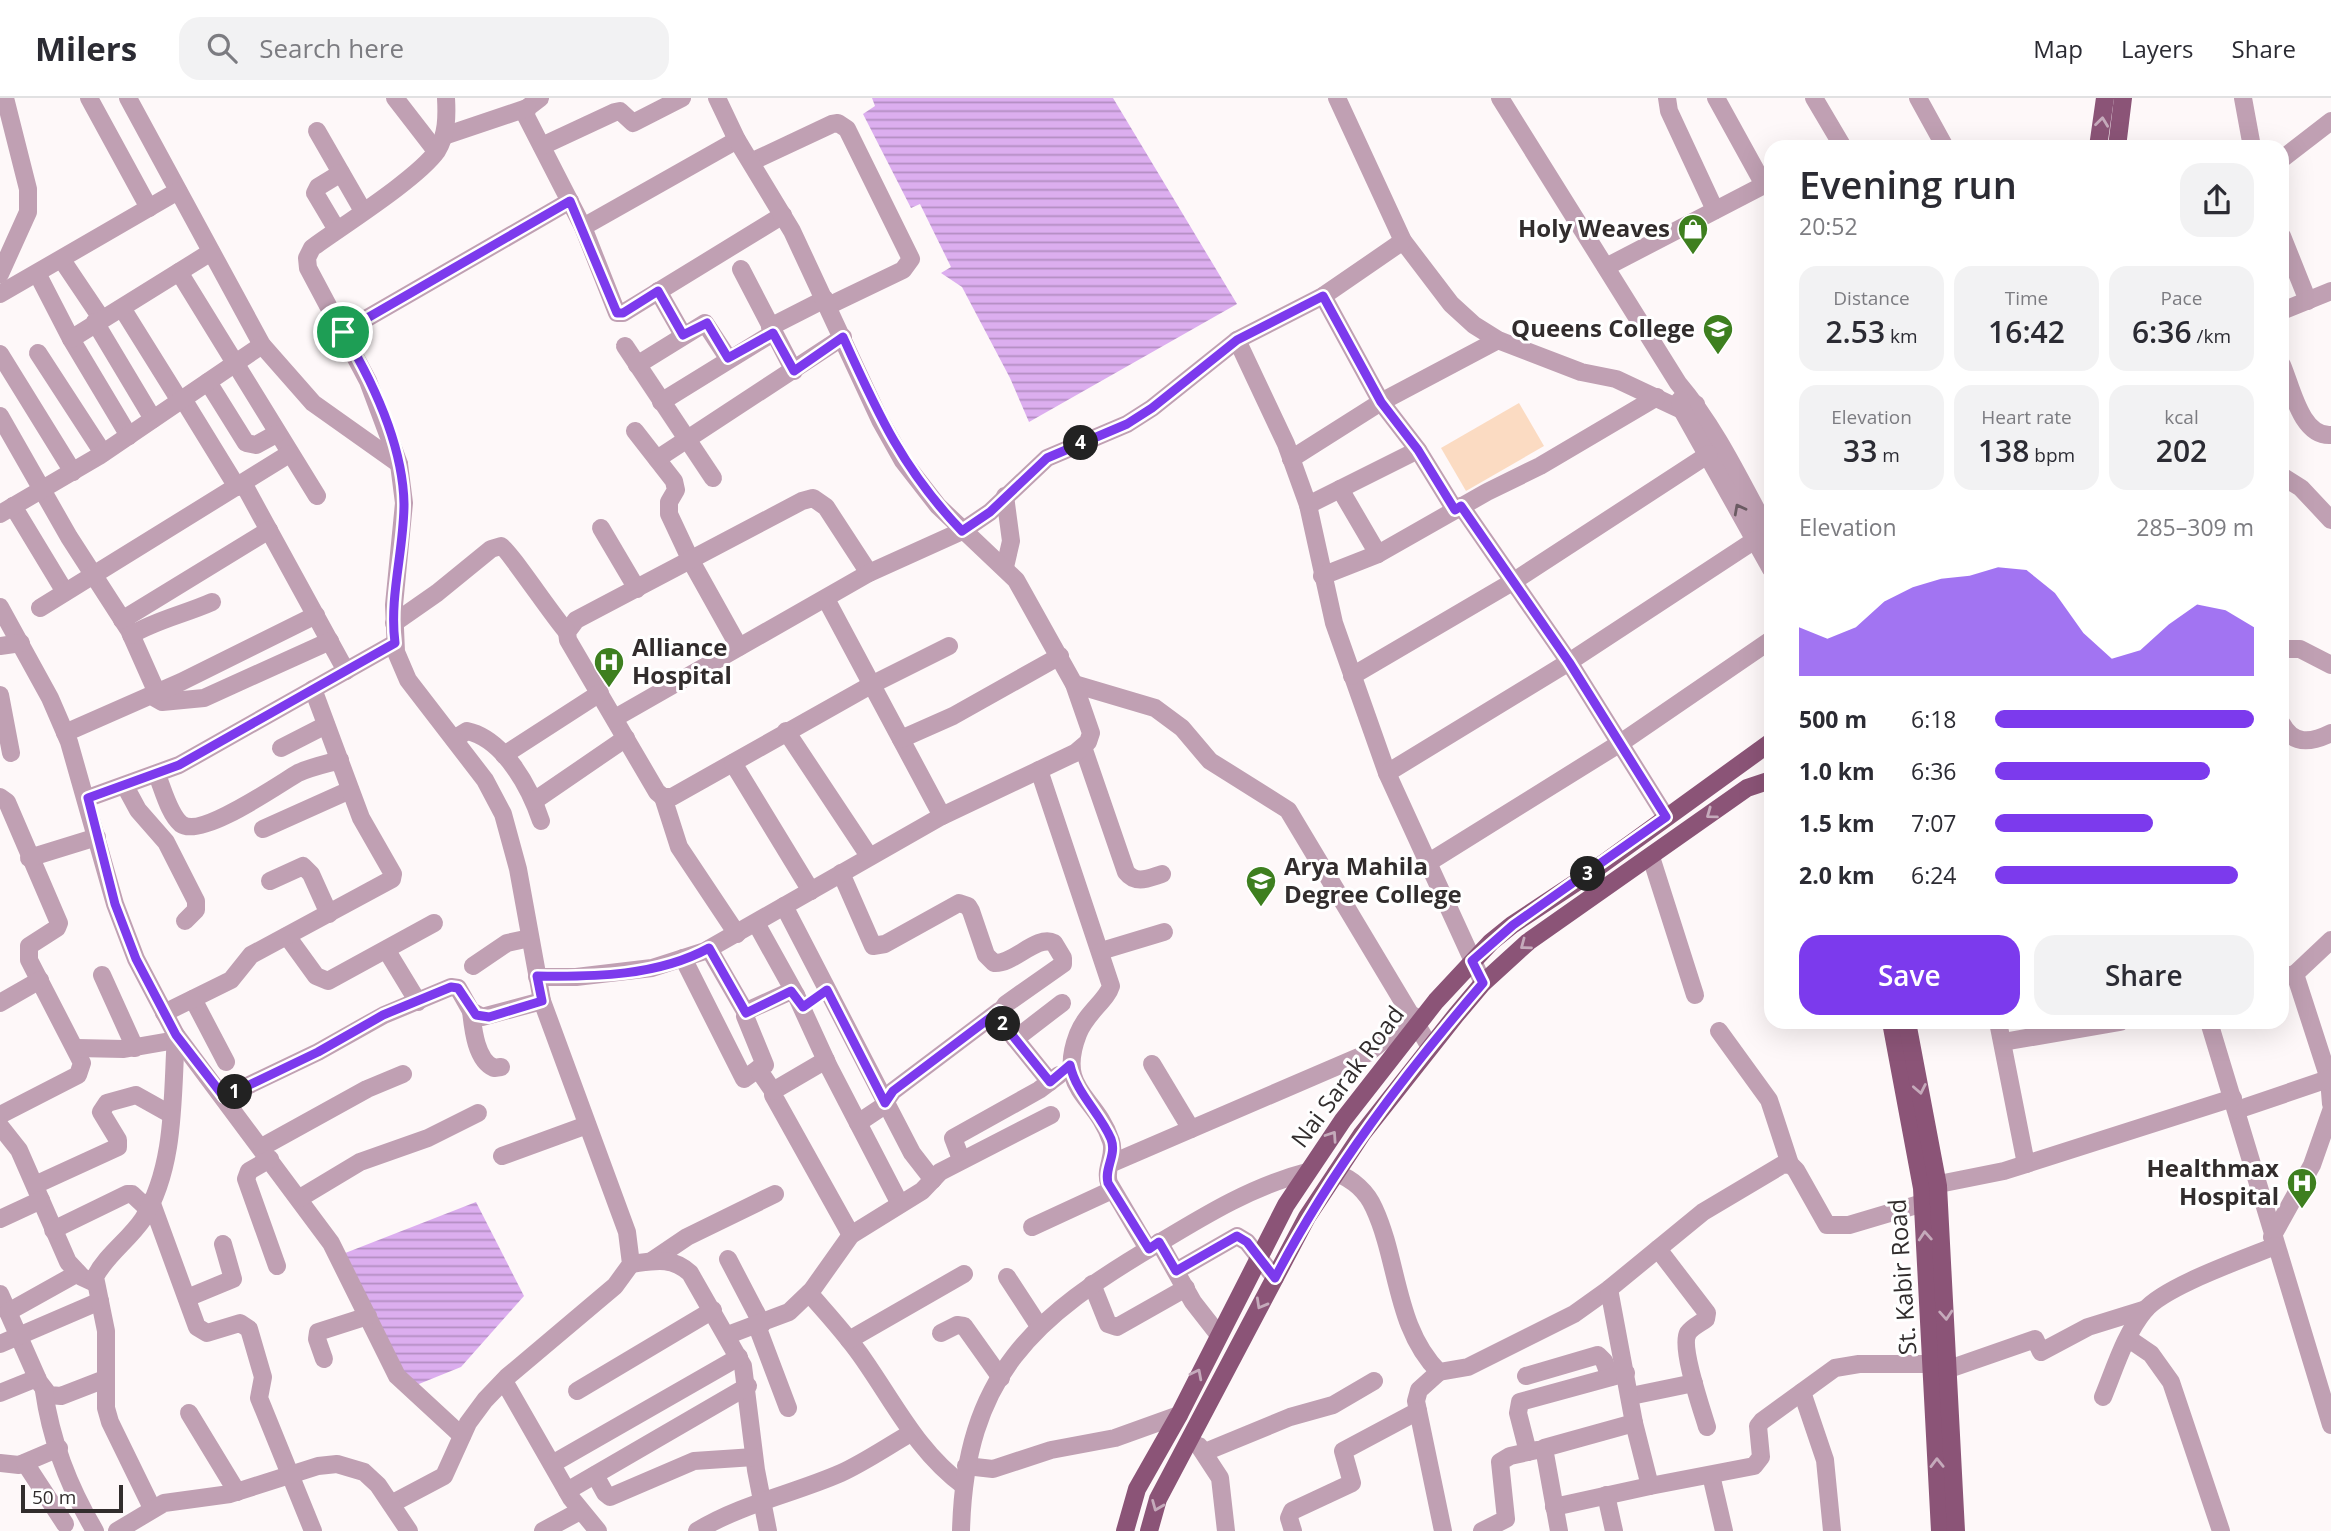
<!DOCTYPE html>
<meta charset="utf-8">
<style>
:root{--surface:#fff;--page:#f2f2f3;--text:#2b2b33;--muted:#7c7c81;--line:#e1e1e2;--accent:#7c3aed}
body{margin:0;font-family:"Open Sans",sans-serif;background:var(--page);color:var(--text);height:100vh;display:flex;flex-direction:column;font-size:26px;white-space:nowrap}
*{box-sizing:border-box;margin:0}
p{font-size:23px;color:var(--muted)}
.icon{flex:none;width:38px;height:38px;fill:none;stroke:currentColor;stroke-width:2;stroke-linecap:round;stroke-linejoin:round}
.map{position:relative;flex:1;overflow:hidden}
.side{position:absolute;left:1764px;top:42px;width:525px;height:889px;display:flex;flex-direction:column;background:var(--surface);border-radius:21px;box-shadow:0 7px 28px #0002}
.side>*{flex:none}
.scale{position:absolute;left:21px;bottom:18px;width:102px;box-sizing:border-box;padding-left:7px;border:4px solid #322d2d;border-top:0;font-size:19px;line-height:24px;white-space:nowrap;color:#322d2d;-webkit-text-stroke:5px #fff;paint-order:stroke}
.pin{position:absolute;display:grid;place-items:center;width:60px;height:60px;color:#fff;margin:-30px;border:4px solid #fff;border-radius:50%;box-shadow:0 2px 7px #0007}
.km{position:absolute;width:35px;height:35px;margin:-18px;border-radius:50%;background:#222;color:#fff;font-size:19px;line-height:35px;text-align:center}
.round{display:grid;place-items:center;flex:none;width:74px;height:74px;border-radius:21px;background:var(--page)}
.head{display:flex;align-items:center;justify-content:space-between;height:119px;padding:0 35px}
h1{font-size:38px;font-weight:600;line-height:52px}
.stats{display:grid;grid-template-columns:repeat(3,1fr);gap:10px;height:119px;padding:7px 35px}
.stats div{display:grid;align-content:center;border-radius:18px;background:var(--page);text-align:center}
.stats b{font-size:30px;font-weight:600}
.stats small{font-size:19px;font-weight:400}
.stats p{font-size:19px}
.chart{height:196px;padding:14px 35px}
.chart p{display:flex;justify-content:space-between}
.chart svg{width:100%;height:126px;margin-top:7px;fill:var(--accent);opacity:.7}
.primary-button{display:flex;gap:14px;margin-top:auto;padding:14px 35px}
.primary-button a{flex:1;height:80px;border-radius:21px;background:var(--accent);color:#fff;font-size:28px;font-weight:600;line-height:80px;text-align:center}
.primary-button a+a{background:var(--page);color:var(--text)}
ul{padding:0 35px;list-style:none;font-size:23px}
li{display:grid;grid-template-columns:112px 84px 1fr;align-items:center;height:52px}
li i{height:18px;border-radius:9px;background:var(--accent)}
header{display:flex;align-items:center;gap:42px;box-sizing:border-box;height:98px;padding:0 35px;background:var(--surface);border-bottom:2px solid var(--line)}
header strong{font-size:33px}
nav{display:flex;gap:38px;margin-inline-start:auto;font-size:24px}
.search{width:490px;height:63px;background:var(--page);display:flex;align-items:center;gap:18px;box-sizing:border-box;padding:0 24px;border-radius:21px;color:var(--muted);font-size:26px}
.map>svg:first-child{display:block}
.park{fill:#fbdbc2}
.water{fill:url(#water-rules)}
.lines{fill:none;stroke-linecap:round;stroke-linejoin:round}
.minor{stroke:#c0a0b3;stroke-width:18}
.major{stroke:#8b5477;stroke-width:18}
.oneway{stroke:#c5aabb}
.oneway2{stroke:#6b5b63}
.route-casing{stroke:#fff;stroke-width:14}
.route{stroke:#7c3aed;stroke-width:9}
.labels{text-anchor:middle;stroke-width:6;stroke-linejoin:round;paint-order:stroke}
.poi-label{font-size:24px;font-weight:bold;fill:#322d2d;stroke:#fff;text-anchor:end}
.street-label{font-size:24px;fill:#322d2d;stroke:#fff}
</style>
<header>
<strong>Milers</strong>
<div class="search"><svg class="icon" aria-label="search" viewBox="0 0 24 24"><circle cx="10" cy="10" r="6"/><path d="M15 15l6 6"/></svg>Search here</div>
<nav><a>Map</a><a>Layers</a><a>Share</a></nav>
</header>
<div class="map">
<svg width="2331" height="1433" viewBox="0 0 2331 1433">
<defs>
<pattern id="water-rules" width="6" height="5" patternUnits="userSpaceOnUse" patternTransform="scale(1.75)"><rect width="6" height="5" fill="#dcaeef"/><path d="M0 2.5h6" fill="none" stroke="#b38ec2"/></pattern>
</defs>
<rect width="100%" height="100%" fill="#fef8f9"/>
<path class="park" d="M1519 305 1544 348 1466 393 1441 350Z"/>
<g class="water">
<path d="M872 0H1113L1237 206 1029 324 1010 280 962 189 941 175 951 169 920 106 911 110 863 16 875 8Z"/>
<path d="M476 1104 524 1198 461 1269 404 1292 335 1159Z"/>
</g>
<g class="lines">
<g class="minor">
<path d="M89 0 149 110"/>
<path d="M128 0 262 247 313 305 399 366"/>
<path d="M395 0 436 53"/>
<path d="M540 0 527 10 526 18 583 129 617 215H623L783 117"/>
<path d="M1337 0 1403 143 1451 206 1474 227 1498 242 1581 274 1616 281 1682 312 1696 306"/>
<path d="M1500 0 1678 285C1717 331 1742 386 1771 439"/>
<path d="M1667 0 1669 13 1715 112"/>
<path d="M1716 0 1764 87 1771 84"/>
<path d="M1814 0 1843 49"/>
<path d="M1918 0 1945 49"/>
<path d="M2243 0 2252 49"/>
<path d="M317 33 363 113"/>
<path d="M444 38 527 10"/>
<path d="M542 48 615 14 620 13 633 25 682 0"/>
<path d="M2282 61 2331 23"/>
<path d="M751 64 832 26 838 25 847 31 911 161 903 172 828 208"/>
<path d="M583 129 737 42"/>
<path d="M337 132 315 95 318 89 341 75"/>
<path d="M2282 138 2308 203"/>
<path d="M62 162 101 220"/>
<path d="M1606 169 1764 87"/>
<path d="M741 171 794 273"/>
<path d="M179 174 317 398"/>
<path d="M0 176 28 114V91L5 0"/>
<path d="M38 177 71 241 129 338"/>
<path d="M658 193 683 237"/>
<path d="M0 196 178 93"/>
<path d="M1323 198 1381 304 1418 352 1455 412"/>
<path d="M122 210 180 303"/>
<path d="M2282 213 2331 193"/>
<path d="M95 224 153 321"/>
<path d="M770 229 825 201"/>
<path d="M343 234 570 103"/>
<path d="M71 241 211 154"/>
<path d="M1237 242 1286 346 1308 407 1334 525 1387 675 1483 885"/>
<path d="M625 248 713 380"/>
<path d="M38 255 103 355"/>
<path d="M0 256 73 374"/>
<path d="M637 267 705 225 728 260"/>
<path d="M2282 267C2292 290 2301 339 2331 337"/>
<path d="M208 284 246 345 256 347 276 336"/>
<path d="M183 301 237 389"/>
<path d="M1680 302 1682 312 1771 471"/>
<path d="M661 304 773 235"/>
<path d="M0 318 69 439 129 532 157 595"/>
<path d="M635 333 674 383 676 392 669 404V416L691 463 739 549"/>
<path d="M657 361 843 239"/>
<path d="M1291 361 1381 304 1498 242"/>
<path d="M2282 378 2301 390 2331 422"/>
<path d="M243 385 346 573"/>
<path d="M1340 391 1378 456"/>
<path d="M1308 407 1418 352"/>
<path d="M13 408 65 494"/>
<path d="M1461 408 1569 564 1666 719"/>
<path d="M0 416 99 358 262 247"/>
<path d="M601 430 637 491"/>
<path d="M1005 469 1011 443 1005 398"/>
<path d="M869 475 826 409 813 400 802 403 576 522 567 534 568 542 657 694 663 699H672L871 587 949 548"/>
<path d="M1322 478 1378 456 1487 394 1540 368 1657 299"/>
<path d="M826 501 942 718"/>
<path d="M0 509 50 600 69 644 115 806 136 861 176 937 331 1145 397 1278 462 1338"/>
<path d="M40 510 289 356"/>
<path d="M122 522 269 432"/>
<path d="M394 525 437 495 491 451 501 448C508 451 554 520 567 534"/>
<path d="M131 537C156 522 185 516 212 504"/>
<path d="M0 548 21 545"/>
<path d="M2282 551H2300L2331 567"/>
<path d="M1352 578 1514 483 1709 356"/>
<path d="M1074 586 1155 610 1182 630 1210 663 1288 712 1430 949"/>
<path d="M0 597 11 655"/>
<path d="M155 600 162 604 204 600 330 543"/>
<path d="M615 620 869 475 962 433 990 414 1047 360 1127 326 1152 310 1237 242 1323 198 1403 143"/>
<path d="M2282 626C2293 647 2311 645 2331 635"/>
<path d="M786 633 869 758"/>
<path d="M65 635 181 584 316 517"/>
<path d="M454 641 467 633C504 641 530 690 541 723"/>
<path d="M901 641 953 618 1060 558"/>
<path d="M1083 649 1126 774C1136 787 1149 780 1162 776"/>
<path d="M281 650 326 627"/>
<path d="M504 657 600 595"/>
<path d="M733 665 811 793"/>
<path d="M1039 672 1111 888C1107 902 1086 915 1078 936 1056 993 1096 997 1111 1043 1116 1058 1104 1070 1109 1085L1148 1151"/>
<path d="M1387 675 1569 564 1755 442"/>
<path d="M157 677C163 691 169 716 181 726 201 741 279 686 298 675 311 669 326 666 340 662"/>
<path d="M125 688 138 712 166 744 196 803V812L185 823"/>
<path d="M0 699 7 704 59 825 57 830 29 848V862L82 965 78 977 0 1017"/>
<path d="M663 699 679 749 737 836"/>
<path d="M88 700 179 667 395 545"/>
<path d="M534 703 626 640"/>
<path d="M263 731 350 692"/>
<path d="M1651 759 1695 897"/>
<path d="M29 760 97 739"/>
<path d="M1426 766 1622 644 1771 542"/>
<path d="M841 775 873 848 885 846 959 805 968 808 971 813 986 857 994 865C1013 867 1037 836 1054 845L1063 860V866L1006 906 999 916 1000 922 1050 984"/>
<path d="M270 783 303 768 311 776 329 816"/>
<path d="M784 808 912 1055 933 1082"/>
<path d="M756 825 796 897"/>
<path d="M287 838 316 878 328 883 434 825"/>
<path d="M709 851 746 915"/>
<path d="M387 853 418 904"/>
<path d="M1101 853 1164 834"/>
<path d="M683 860 744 981 758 971"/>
<path d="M473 868 507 845 530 840"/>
<path d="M2295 876 2331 842"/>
<path d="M102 877 135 950"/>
<path d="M537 879H576L652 870 705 853 942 718 1075 655 1088 644 1091 635 1074 586 1016 482 938 408 903 363 880 322 792 133 737 42 717 0"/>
<path d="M2282 879 2295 876 2329 981 2331 1006"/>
<path d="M193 901 226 964"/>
<path d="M0 905 40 882"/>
<path d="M471 913C473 931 476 962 494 970L501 969"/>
<path d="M164 915 231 882 251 857 392 781 393 776 361 720 313 591"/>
<path d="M1998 924 2026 1066"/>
<path d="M2209 924 2331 1327"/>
<path d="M1719 933 1769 1002 1790 1066"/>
<path d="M1015 941 1062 905"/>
<path d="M2003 944 2120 924"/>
<path d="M77 950 124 951 176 942"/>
<path d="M826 962 773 993V997L851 1137"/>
<path d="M1152 966 1191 1031"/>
<path d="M773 993 758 971 765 967 745 918 749 912 791 893 796 897 829 969 900 1106"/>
<path d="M224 999 318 954 384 917 451 889 458 890 471 913 482 919 542 903"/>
<path d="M2237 1012 2331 980"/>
<path d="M858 1025 882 1009 893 993 999 913"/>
<path d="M0 1028 19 1052 68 1164 82 1179 95 1185"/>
<path d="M262 1049 367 991 403 976"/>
<path d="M502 1058 587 1027"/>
<path d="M270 1061 249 1073 246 1081 277 1168"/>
<path d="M961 1061 953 1040 1039 992 1059 977"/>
<path d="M1110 1066 1368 955 1414 918"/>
<path d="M1336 1075C1353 1081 1367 1094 1374 1110 1399 1164 1395 1230 1439 1274L1468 1269 1574 1216 1609 1191 1703 1114 1782 1067 1790 1066 1796 1072 1827 1127H1849L1923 1105"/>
<path d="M35 1087 118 1049V1042L101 1014 107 1005 136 997 170 1016"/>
<path d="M1924 1089 2004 1073 2233 1000"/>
<path d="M300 1100 360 1064 428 1040 478 1015"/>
<path d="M151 1103 197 1229 207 1235 240 1225 249 1231 263 1279 259 1300 313 1433"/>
<path d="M0 1121 41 1102"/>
<path d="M1032 1129 1112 1092"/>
<path d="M53 1132 127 1096H132L148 1111"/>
<path d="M2272 1139 2312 1067 2331 1013"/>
<path d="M1159 1144 1193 1204 1218 1236"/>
<path d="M1658 1151 1707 1215 1706 1221C1701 1225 1692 1229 1688 1235 1680 1249 1702 1312 1707 1329"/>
<path d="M728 1161 762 1226"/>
<path d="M653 1162 687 1139 775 1096"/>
<path d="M631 1166C654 1163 671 1158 690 1175L743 1268 756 1372 768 1433"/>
<path d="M1176 1173 1237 1138 1247 1144 1275 1180"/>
<path d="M1007 1179 1039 1228"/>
<path d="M1092 1186 1108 1226 1117 1229 1186 1190"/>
<path d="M809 1195C828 1217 848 1238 864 1262 896 1308 918 1354 964 1388"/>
<path d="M0 1196 39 1284 49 1297 61 1298 105 1281"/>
<path d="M187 1200 233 1181 223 1146"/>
<path d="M8 1214 78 1175"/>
<path d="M757 1228 788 1310"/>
<path d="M941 1235 957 1227 964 1228 1001 1280"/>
<path d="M728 1237 789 1214 812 1192 851 1137 922 1093 940 1074 1051 1017"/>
<path d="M2129 1241 2151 1256 2171 1284 2221 1433"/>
<path d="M849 1242 964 1176"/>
<path d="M0 1246 100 1203"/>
<path d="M324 1261 317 1241 318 1234 368 1218"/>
<path d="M1949 1271 2035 1241 2041 1254 2088 1229 2146 1211"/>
<path d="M1439 1274 1419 1292 1416 1303 1443 1433"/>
<path d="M1526 1278 1598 1257 1604 1263 1610 1279"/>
<path d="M504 1283 571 1400 598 1433"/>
<path d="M44 1293C51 1342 70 1391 95 1433"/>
<path d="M577 1293 713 1212"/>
<path d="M1802 1294 1825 1362 1832 1433"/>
<path d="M0 1295 37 1280"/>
<path d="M1631 1298 1694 1285"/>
<path d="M2103 1299C2115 1270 2125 1236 2145 1212 2165 1188 2244 1161 2275 1148"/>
<path d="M189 1315 237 1394"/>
<path d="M1199 1348 1220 1380 1226 1433"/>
<path d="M1205 1354 1290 1319 1333 1307 1374 1283"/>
<path d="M1528 1354 1518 1315 1520 1304 1626 1275"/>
<path d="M0 1365 19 1367 59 1350"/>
<path d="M25 1365 65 1426"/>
<path d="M552 1366 739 1259"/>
<path d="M966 1368 993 1371 1051 1352 1115 1340 1179 1317"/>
<path d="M595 1377 605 1395 610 1399 694 1363 754 1359"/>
<path d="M1711 1377 1724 1433"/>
<path d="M1650 1388 1754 1368 1761 1359 1758 1328 1762 1323 1835 1270 1859 1266H1933"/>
<path d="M567 1393 748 1288"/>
<path d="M1606 1397 1614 1433"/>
<path d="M393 1405 444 1378 468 1325 485 1302 507 1279 615 1188 631 1166 627 1134 542 903 518 771 503 716 485 682 408 582 396 554 394 507 404 405 399 366 368 283 308 170 307 160 312 150C342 128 417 81 437 53 447 37 447 18 446 0"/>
<path d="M1554 1409 1650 1388 1634 1325"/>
<path d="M152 1410 110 1324 106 1310V1233L95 1179C106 1157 129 1142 143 1121 176 1068 172 997 176 937"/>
<path d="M117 1433 164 1405 230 1396 318 1368 337 1366 364 1374 378 1387 409 1433"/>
<path d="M543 1433 580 1413"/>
<path d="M697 1433C741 1406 793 1396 841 1375 865 1364 888 1348 911 1335"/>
<path d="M961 1433C965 1277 1033 1219 1159 1145 1207 1116 1253 1088 1307 1074"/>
<path d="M1293 1433 1289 1420 1292 1413 1352 1385 1343 1353 1418 1313"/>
<path d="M1482 1433 1506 1421 1500 1364 1510 1358 1537 1352"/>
<path d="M1559 1433 1544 1350 1634 1325 1609 1191"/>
</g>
<g class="major">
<path d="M2098 49 2105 0"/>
<path d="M2117 49 2123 0"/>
<path d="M1891 924 1922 1090 1940 1433"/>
<path d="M1907 924 1938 1088 1956 1433"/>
<path d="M1125 1433 1137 1391 1179 1317 1286 1107 1343 1022 1436 903 1491 844 1512 827 1586 778 1771 644"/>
<path d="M1149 1433 1158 1401 1307 1119 1362 1036 1456 917 1483 885 1528 844 1747 690 1771 682"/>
</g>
</g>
<defs><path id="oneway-chevron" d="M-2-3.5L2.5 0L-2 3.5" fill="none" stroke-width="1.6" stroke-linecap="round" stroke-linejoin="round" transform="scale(1.75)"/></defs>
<g class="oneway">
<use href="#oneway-chevron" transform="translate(2102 24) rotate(-83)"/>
<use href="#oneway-chevron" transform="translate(1711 716) rotate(144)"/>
<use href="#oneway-chevron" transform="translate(1525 847) rotate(143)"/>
<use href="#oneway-chevron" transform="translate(1920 991) rotate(79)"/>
<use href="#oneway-chevron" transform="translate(1332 1038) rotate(-56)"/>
<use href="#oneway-chevron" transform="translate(1925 1138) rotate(-94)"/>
<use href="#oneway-chevron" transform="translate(1261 1206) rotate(119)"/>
<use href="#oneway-chevron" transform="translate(1946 1217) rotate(86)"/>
<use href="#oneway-chevron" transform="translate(1197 1276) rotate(-63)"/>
<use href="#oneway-chevron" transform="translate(1937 1365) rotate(-91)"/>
<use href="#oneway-chevron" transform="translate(1157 1408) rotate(112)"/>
</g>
<use class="oneway2" href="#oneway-chevron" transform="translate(1739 411) rotate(-118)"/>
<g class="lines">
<g class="route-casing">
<path id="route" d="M570 103 617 215H623L658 193 683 237 707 225 728 260 773 235 794 273 843 239C878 316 903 372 962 433L990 414 1047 360 1127 326 1152 310 1237 242 1323 198 1381 304 1418 352 1455 412 1461 408 1569 564 1666 719 1513 827 1472 863 1483 885C1404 977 1331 1072 1275 1180L1247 1144 1237 1138 1176 1173 1159 1144 1149 1151 1108 1085C1104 1070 1117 1057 1111 1041 1100 1015 1076 995 1070 967L1050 984 1000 922 999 913 893 993 885 1005 827 892 803 909 791 893 746 915 709 850C658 878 594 879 537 878L542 903 489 919 476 917 458 890 451 889 383 917 318 954 224 999 176 937 136 861 115 806 88 700 179 667 395 545C389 499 404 452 404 406 403 347 373 284 343 234Z"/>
</g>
<use href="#route" class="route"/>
</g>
<defs>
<g id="shop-pin" transform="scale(1.575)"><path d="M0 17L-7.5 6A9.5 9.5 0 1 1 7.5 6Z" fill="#3e7f1f" stroke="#fff"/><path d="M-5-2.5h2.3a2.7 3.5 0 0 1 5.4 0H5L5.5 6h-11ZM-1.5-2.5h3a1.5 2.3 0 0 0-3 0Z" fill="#fff"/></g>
<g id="school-pin" transform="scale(1.575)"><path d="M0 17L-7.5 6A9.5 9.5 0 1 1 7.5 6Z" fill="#3e7f1f" stroke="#fff"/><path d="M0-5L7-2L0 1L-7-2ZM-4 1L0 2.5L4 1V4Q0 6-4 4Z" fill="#fff"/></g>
<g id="hospital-pin" transform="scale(1.575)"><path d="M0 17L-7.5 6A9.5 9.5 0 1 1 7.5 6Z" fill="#3e7f1f" stroke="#fff"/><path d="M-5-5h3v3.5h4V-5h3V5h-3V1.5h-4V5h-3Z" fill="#fff"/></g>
<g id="university-pin" transform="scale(1.575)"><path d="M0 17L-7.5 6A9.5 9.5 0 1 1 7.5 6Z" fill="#3e7f1f" stroke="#fff"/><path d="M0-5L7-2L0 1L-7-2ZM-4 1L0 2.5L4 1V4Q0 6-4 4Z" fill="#fff"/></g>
</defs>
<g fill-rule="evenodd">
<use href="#shop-pin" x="1693" y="131"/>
<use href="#school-pin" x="1718" y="231"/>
<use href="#hospital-pin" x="609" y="564"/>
<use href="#university-pin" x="1261" y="783"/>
<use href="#hospital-pin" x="2302" y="1085"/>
</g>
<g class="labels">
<g class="poi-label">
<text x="1670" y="139">Holy Weaves</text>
<text x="1695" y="239">Queens College</text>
<text x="632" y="558" text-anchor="start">Alliance<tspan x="632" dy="28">Hospital</tspan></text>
<text x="1284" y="777" text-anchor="start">Arya Mahila<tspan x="1284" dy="28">Degree College</tspan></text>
<text x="2279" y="1079">Healthmax<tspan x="2279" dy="28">Hospital</tspan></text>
</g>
<g class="street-label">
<text transform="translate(1348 979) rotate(-53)" y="8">Nai Sarak Road</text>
<text transform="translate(1903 1179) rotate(-94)" y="8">St. Kabir Road</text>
</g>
</g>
</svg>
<div class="scale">50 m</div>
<div class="pin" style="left:343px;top:234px;background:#1e9e55"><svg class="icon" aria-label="arrive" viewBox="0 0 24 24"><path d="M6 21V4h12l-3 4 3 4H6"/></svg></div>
<b class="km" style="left:235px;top:994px">1</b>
<b class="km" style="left:1003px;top:926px">2</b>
<b class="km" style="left:1588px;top:776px">3</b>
<b class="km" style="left:1081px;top:345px">4</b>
<section class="side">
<div class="head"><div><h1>Evening run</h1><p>20:52</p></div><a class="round"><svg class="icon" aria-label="share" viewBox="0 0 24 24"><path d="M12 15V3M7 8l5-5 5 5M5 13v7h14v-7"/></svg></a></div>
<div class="stats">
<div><p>Distance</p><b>2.53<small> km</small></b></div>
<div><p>Time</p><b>16:42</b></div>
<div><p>Pace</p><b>6:36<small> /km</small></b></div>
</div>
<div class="stats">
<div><p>Elevation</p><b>33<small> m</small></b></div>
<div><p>Heart rate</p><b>138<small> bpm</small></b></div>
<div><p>kcal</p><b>202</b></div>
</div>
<div class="chart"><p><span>Elevation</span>285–309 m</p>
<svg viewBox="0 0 160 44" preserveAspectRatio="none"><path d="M0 44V27L10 31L20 27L30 18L40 13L50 10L60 9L70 6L80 7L90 15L100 29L110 38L120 35L130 26L140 19L150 21L160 27V44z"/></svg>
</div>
<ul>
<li><b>500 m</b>6:18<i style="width:100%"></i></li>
<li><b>1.0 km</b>6:36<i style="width:83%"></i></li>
<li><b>1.5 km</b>7:07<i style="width:61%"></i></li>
<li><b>2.0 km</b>6:24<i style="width:94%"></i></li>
</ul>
<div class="primary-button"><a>Save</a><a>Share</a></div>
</section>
</div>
